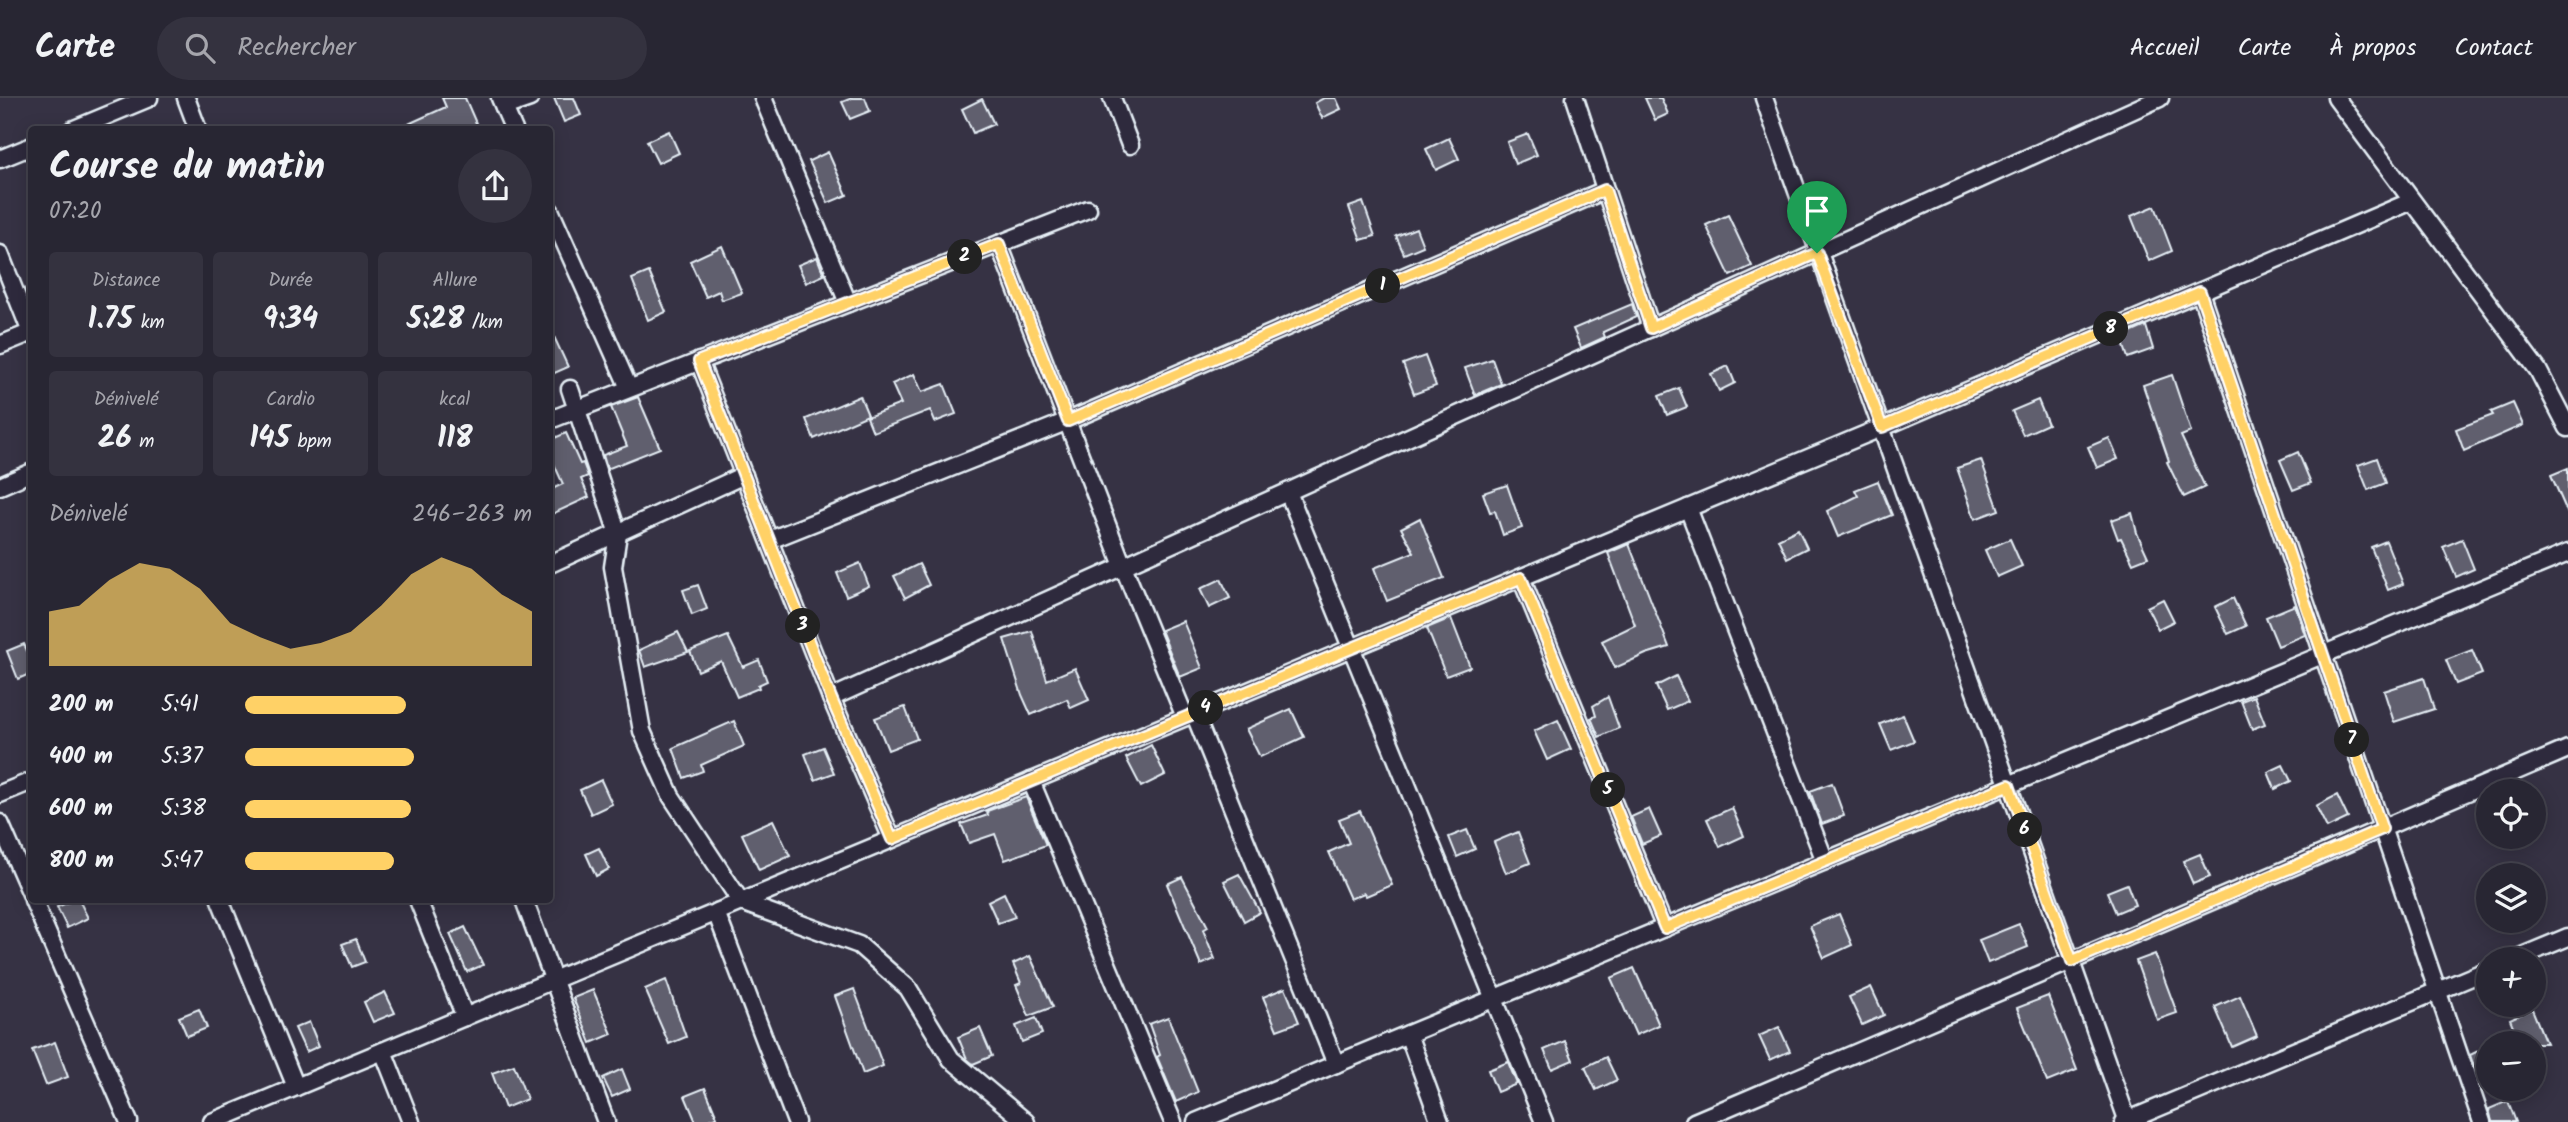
<!DOCTYPE html>
<html lang="fr">
<meta charset="utf-8">
<style>
:root{--surface:#282633;--page:#34323f;--text:#f1f3f6;--muted:#a5a5ac;--line:#44434e;--accent:#ffd166}
body{margin:0;font-family:Kalam,sans-serif;background:var(--page);color:var(--text);height:100vh;display:flex;flex-direction:column;font-size:26px;white-space:nowrap}
*{box-sizing:border-box;margin:0}
p{font-size:23px;color:var(--muted)}
.icon{flex:none;width:38px;height:38px;fill:none;stroke:currentColor;stroke-width:2;stroke-linecap:round;stroke-linejoin:round}
.map{position:relative;flex:1;overflow:hidden}
.sheet{position:absolute;left:28px;top:28px;width:525px;height:777px;display:flex;flex-direction:column;background:var(--surface);border-radius:7px;box-shadow:0 4px 18px #0003,0 0 0 2px var(--line)}
.sheet>*{flex:none}
.controls{position:absolute;left:2476px;top:681px;display:grid;gap:14px}
.controls a{display:grid;place-items:center;width:70px;height:70px;border-radius:50%;background:var(--surface);box-shadow:0 4px 18px #0003,0 0 0 2px var(--line);font-size:35px}
.pin{position:absolute;display:grid;place-items:center;width:60px;height:60px;color:#fff;margin:-72px -30px;border-radius:50% 50% 50% 0;rotate:-45deg;box-shadow:0 0 7px #0007}
.pin .icon{rotate:45deg}
.km{position:absolute;width:35px;height:35px;margin:-18px;border-radius:50%;background:#222;color:#fff;font-size:19px;line-height:35px;text-align:center}
.round{display:grid;place-items:center;flex:none;width:74px;height:74px;border-radius:37px;background:var(--page)}
.headline{display:flex;align-items:center;justify-content:space-between;height:119px;padding:0 21px}
h1{font-size:38px;font-weight:700;line-height:52px}
.stats{display:grid;grid-template-columns:repeat(3,1fr);gap:10px;height:119px;padding:7px 21px}
.stats div{display:grid;align-content:center;border-radius:7px;background:var(--page);text-align:center}
.stats b{font-size:30px;font-weight:700}
.stats small{font-size:19px;font-weight:400}
.stats p{font-size:19px}
.chart{height:196px;padding:14px 21px}
.chart p{display:flex;justify-content:space-between}
.chart svg{width:100%;height:126px;margin-top:7px;fill:var(--accent);opacity:.7}
ul{padding:0 21px;list-style:none;font-size:23px}
li{display:grid;grid-template-columns:112px 84px 1fr;align-items:center;height:52px}
li i{height:18px;border-radius:9px;background:var(--accent)}
header{display:flex;align-items:center;gap:42px;box-sizing:border-box;height:98px;padding:0 35px;background:var(--surface);border-bottom:2px solid var(--line)}
header strong{font-size:33px}
nav{display:flex;gap:38px;margin-inline-start:auto;font-size:24px}
.search{width:490px;height:63px;background:var(--page);display:flex;align-items:center;gap:18px;box-sizing:border-box;padding:0 24px;border-radius:38px;color:var(--muted);font-size:26px}
.map>svg:first-child{display:block}
.building{fill:#605e6e;stroke:#e8f1f8;stroke-width:2}
.lines{fill:none;stroke-linecap:round;stroke-linejoin:round}
.minor-casing{stroke:#e8f1f8;stroke-width:21}
.minor{stroke:#2f2a3d;stroke-width:16}
.route-casing{stroke:#fff;stroke-width:14}
.route{stroke:#ffd166;stroke-width:9}
</style>
<header>
<strong>Carte</strong>
<div class="search"><svg class="icon" aria-label="search" viewBox="0 0 24 24"><circle cx="10" cy="10" r="6"/><path d="M15 15l6 6"/></svg>Rechercher</div>
<nav><a>Accueil</a><a>Carte</a><a>À propos</a><a>Contact</a></nav>
</header>
<div class="map">
<svg width="2568" height="1024" viewBox="0 0 2568 1024">
<rect width="100%" height="100%" fill="#363244"/>
<filter id="ink" filterUnits="userSpaceOnUse"><feTurbulence type="fractalNoise" baseFrequency=".0143" numOctaves="2"/><feDisplacementMap in="SourceGraphic" scale="14" xChannelSelector="R" yChannelSelector="G"/><feConvolveMatrix kernelMatrix="1 2 1 2 8 2 1 2 1" color-interpolation-filters="sRGB"/></filter>
<g filter="url(#ink)">
<g class="building">
<path d="M442 0H465L479 32H395L446 9Z"/>
<path d="M554 0H574L581 17 564 24Z"/>
<path d="M852 0H865L870 13 850 21 842 4Z"/>
<path d="M1324 0H1336L1341 11 1322 20 1315 5Z"/>
<path d="M1645 0H1661L1668 16 1655 22Z"/>
<path d="M982 1 994 26 973 35 962 11Z"/>
<path d="M669 33 679 55 658 65 647 43Z"/>
<path d="M1528 36 1537 57 1515 66 1507 44Z"/>
<path d="M1449 40 1459 61 1436 72 1426 51Z"/>
<path d="M828 54 847 97 828 105 809 63Z"/>
<path d="M1363 104 1375 138 1361 142 1349 109Z"/>
<path d="M2155 108 2172 153 2149 163 2131 118Z"/>
<path d="M1728 117 1752 168 1730 178 1706 127Z"/>
<path d="M1416 130 1423 148 1404 156 1396 138Z"/>
<path d="M722 148 742 195 722 202 719 193 706 199 690 163Z"/>
<path d="M817 159 824 177 806 185 798 167Z"/>
<path d="M649 174 666 214 648 222 632 181Z"/>
<path d="M1632 206 1636 219 1603 234 1605 239 1581 250 1573 231Z"/>
<path d="M2146 228 2153 251 2128 260 2121 239Z"/>
<path d="M550 230 568 269 550 277Z"/>
<path d="M1425 258 1436 288 1414 296 1403 266Z"/>
<path d="M1492 261 1501 286 1475 297 1465 270Z"/>
<path d="M1728 268 1735 285 1719 293 1711 276Z"/>
<path d="M914 276 922 294 944 286 956 316 935 324 930 312 873 334 867 319 901 306 892 286Z"/>
<path d="M2172 277 2191 334 2181 338 2205 389 2184 399 2167 364 2169 363 2143 287Z"/>
<path d="M1679 290 1687 309 1667 317 1659 298Z"/>
<path d="M860 298 868 317 814 341 806 321Z"/>
<path d="M638 299 660 350 607 371 603 357 627 348 611 309Z"/>
<path d="M2038 302 2048 326 2023 337 2012 313Z"/>
<path d="M2513 305 2523 327 2464 353 2456 331 2493 317 2491 314Z"/>
<path d="M566 335 580 366 583 365 588 378 581 381 589 399 550 417V392L563 386 550 357V342Z"/>
<path d="M2109 340 2118 361 2097 370 2088 349Z"/>
<path d="M2298 354 2311 385 2293 392 2280 362Z"/>
<path d="M2377 360 2386 385 2368 392 2358 367Z"/>
<path d="M1981 362 1999 412 1975 421 1957 370Z"/>
<path d="M2568 370V416L2551 377Z"/>
<path d="M1878 383 1892 417 1838 439 1827 413 1858 398 1855 392Z"/>
<path d="M1507 387 1522 430 1503 437 1495 413 1490 414 1483 395Z"/>
<path d="M2132 415 2137 435 2148 459 2133 465 2121 440 2118 441 2111 422Z"/>
<path d="M1420 420 1444 480 1387 503 1374 470 1414 454 1401 430Z"/>
<path d="M1798 431 1807 450 1787 460 1778 441Z"/>
<path d="M2010 441 2022 468 1997 479 1985 452Z"/>
<path d="M2462 441 2474 471 2456 479 2443 449Z"/>
<path d="M2386 443 2403 486 2388 492 2371 449Z"/>
<path d="M1629 446 1669 549 1646 556 1615 570 1602 543 1635 527 1608 455Z"/>
<path d="M860 465 869 488 846 498 837 475Z"/>
<path d="M919 466 929 487 905 500 894 478Z"/>
<path d="M1221 481 1230 500 1209 510 1200 491Z"/>
<path d="M698 487 707 511 692 517 683 492Z"/>
<path d="M2233 500 2246 528 2228 536 2215 509Z"/>
<path d="M2163 501 2174 523 2158 531 2147 509Z"/>
<path d="M2295 507 2305 537 2278 548 2266 519Z"/>
<path d="M1451 520 1470 569 1446 578 1427 530Z"/>
<path d="M1183 523 1202 570 1180 579 1161 532Z"/>
<path d="M1032 533 1047 582 1075 570 1089 602 1071 610 1067 601 1031 617 1022 597 1004 541Z"/>
<path d="M678 534 688 554 645 569 639 552Z"/>
<path d="M728 538 743 569 759 562 767 583 758 587 759 590 737 599 721 563 698 573 690 553Z"/>
<path d="M24 546 32 564V575L18 581 7 553Z"/>
<path d="M2472 552 2482 576 2456 586 2446 562Z"/>
<path d="M1676 578 1688 603 1667 612 1656 588Z"/>
<path d="M2424 580 2434 611 2394 624 2384 593Z"/>
<path d="M2254 598 2265 626 2252 631 2241 603Z"/>
<path d="M1608 599 1619 630 1599 639 1591 620 1596 618 1593 608Z"/>
<path d="M905 609 917 641 888 652 875 620Z"/>
<path d="M1291 611 1304 639 1260 659 1246 631Z"/>
<path d="M1903 617 1914 643 1891 652 1880 626Z"/>
<path d="M1558 622 1571 651 1547 662 1534 633Z"/>
<path d="M734 623 744 648 701 667 703 673 684 680 673 650Z"/>
<path d="M1151 647 1165 677 1141 689 1126 660Z"/>
<path d="M823 649 834 675 815 682 805 656Z"/>
<path d="M2283 667 2291 683 2275 691 2268 674Z"/>
<path d="M601 682 612 706 591 716 580 692Z"/>
<path d="M1832 685 1844 718 1822 726 1810 693Z"/>
<path d="M2337 697 2348 720 2327 730 2316 708Z"/>
<path d="M1026 699 1046 747 1005 762 995 736 969 745 961 726 988 717 987 713Z"/>
<path d="M1732 710 1744 738 1720 749 1707 721Z"/>
<path d="M1649 711 1661 738 1642 746 1631 719Z"/>
<path d="M1360 713 1392 787 1366 798 1364 795 1350 801 1329 754 1349 745 1339 721Z"/>
<path d="M773 722 790 758 759 772 742 736Z"/>
<path d="M1467 732 1475 751 1457 759 1449 739Z"/>
<path d="M1518 734 1530 765 1506 775 1494 744Z"/>
<path d="M599 750 609 771 596 778 586 756Z"/>
<path d="M2200 756 2210 779 2193 786 2183 763Z"/>
<path d="M1239 776 1260 814 1244 823 1224 783Z"/>
<path d="M1182 779 1208 829 1203 832 1215 861 1201 867 1167 786Z"/>
<path d="M2127 786 2135 807 2116 815 2107 794Z"/>
<path d="M1004 795 1015 819 998 825 988 803Z"/>
<path d="M74 802H79L88 820 67 830 57 809Z"/>
<path d="M1839 816 1852 847 1824 860 1810 828Z"/>
<path d="M2019 826 2028 849 1988 865 1979 842Z"/>
<path d="M465 829 483 867 467 874 450 836Z"/>
<path d="M356 841 365 864 352 869 342 846Z"/>
<path d="M2155 856 2177 915 2157 922 2136 863Z"/>
<path d="M1030 858 1053 909 1029 918 1016 887 1021 885 1013 866Z"/>
<path d="M1634 870 1659 927 1636 937 1611 880Z"/>
<path d="M666 882 686 939 669 946 645 891Z"/>
<path d="M1871 889 1884 917 1862 927 1849 899Z"/>
<path d="M1285 890 1299 924 1277 932 1263 899Z"/>
<path d="M854 891 883 968 863 976 835 898Z"/>
<path d="M593 892 612 936 591 945 573 900Z"/>
<path d="M385 894 395 915 373 924 364 904Z"/>
<path d="M2048 898 2077 972 2047 984 2017 910Z"/>
<path d="M2240 898 2257 938 2232 949 2215 909Z"/>
<path d="M199 911 207 930 187 938 179 919Z"/>
<path d="M2532 911 2546 945H2520L2510 921Z"/>
<path d="M1168 919 1198 994 1176 1004 1157 959 1160 957 1149 926Z"/>
<path d="M1036 920 1042 936 1022 944 1016 928Z"/>
<path d="M309 924 319 948 306 954 295 930Z"/>
<path d="M1779 929 1790 953 1770 962 1759 938Z"/>
<path d="M980 930 992 958 973 966 967 961 958 939Z"/>
<path d="M1565 943 1573 962 1552 971 1544 952Z"/>
<path d="M55 944 68 979 46 987 32 952Z"/>
<path d="M2488 948V971L2477 977 2470 957Z"/>
<path d="M1606 959 1617 982 1596 992 1585 969Z"/>
<path d="M1508 964 1517 986 1497 994 1488 972Z"/>
<path d="M514 967 527 1001 505 1010 492 975Z"/>
<path d="M622 971 630 991 612 999 603 980Z"/>
<path d="M705 990 717 1019 704 1024H696L685 998Z"/>
<path d="M2508 1003 2516 1024H2492L2489 1011Z"/>
</g>
<g class="lines">
<g class="minor-casing">
<g id="minor">
<path d="M186 0 198 32"/>
<path d="M500 0 514 32"/>
<path d="M763 0 848 205"/>
<path d="M1112 0 1130 47"/>
<path d="M1575 0 1651 230"/>
<path d="M1764 0 2128 1024"/>
<path d="M2336 0 2538 272 2568 330"/>
<path d="M504 9 530 0"/>
<path d="M72 32 149 0"/>
<path d="M0 61 32 48"/>
<path d="M550 112 629 290"/>
<path d="M999 146 1123 468 1185 619"/>
<path d="M0 156 32 237"/>
<path d="M2200 194 2482 1024"/>
<path d="M0 247 32 234"/>
<path d="M699 263 831 600 892 741"/>
<path d="M570 291 618 436 613 469 642 633 671 698 741 804 859 847 908 890 951 961 1026 1024"/>
<path d="M550 322 1088 111"/>
<path d="M0 388 32 374"/>
<path d="M1288 394 1544 1024"/>
<path d="M1688 410 1825 763"/>
<path d="M770 442 1068 323 1605 92"/>
<path d="M550 466 744 377"/>
<path d="M1521 480 1665 830"/>
<path d="M831 600 2160 0"/>
<path d="M1194 615 1336 966"/>
<path d="M1031 683 1173 1024"/>
<path d="M0 696 32 683"/>
<path d="M0 725 32 798"/>
<path d="M33 802 129 1024"/>
<path d="M220 802 296 989"/>
<path d="M418 802 465 919"/>
<path d="M524 802 606 1024"/>
<path d="M716 814 796 1024"/>
<path d="M2515 861 2568 839"/>
<path d="M1408 936 1440 1024"/>
<path d="M383 953 411 1024"/>
<path d="M212 1024 1883 329 2412 103"/>
<path d="M1196 1024 2568 455"/>
<path d="M1694 1024 2568 651"/>
<path d="M2124 1024 2488 872"/>
</g>
</g>
<use href="#minor" class="minor"/>
</g>
</g>
<g class="lines" filter="url(#ink)">
<g class="route-casing">
<path id="route" d="M1605 92 1651 230 1817 155 1882 329 2200 194 2382 731 2072 863 2009 687 1665 830 1521 480 892 741 831 600 699 263 999 146 1068 323Z"/>
</g>
<use href="#route" class="route"/>
</g>
</svg>
<div class="controls">
<a><svg class="icon" aria-label="locate" viewBox="0 0 24 24"><circle cx="12" cy="12" r="6"/><path d="M12 2v4M12 18v4M2 12h4M18 12h4"/></svg></a>
<a><svg class="icon" aria-label="layers" viewBox="0 0 24 24"><path d="M12 4l9 5-9 5-9-5zM3 14l9 5 9-5"/></svg></a>
<a>+</a>
<a>−</a>
</div>
<div class="pin" style="left:1817px;top:155px;background:#1e9e55"><svg class="icon" aria-label="arrive" viewBox="0 0 24 24"><path d="M6 21V4h12l-3 4 3 4H6"/></svg></div>
<b class="km" style="left:1383px;top:188px">1</b>
<b class="km" style="left:965px;top:159px">2</b>
<b class="km" style="left:803px;top:528px">3</b>
<b class="km" style="left:1206px;top:610px">4</b>
<b class="km" style="left:1608px;top:692px">5</b>
<b class="km" style="left:2025px;top:732px">6</b>
<b class="km" style="left:2352px;top:642px">7</b>
<b class="km" style="left:2111px;top:231px">8</b>
<section class="sheet">
<div class="headline"><div><h1>Course du matin</h1><p>07:20</p></div><a class="round"><svg class="icon" aria-label="share" viewBox="0 0 24 24"><path d="M12 15V3M7 8l5-5 5 5M5 13v7h14v-7"/></svg></a></div>
<div class="stats">
<div><p>Distance</p><b>1.75<small> km</small></b></div>
<div><p>Durée</p><b>9:34</b></div>
<div><p>Allure</p><b>5:28<small> /km</small></b></div>
</div>
<div class="stats">
<div><p>Dénivelé</p><b>26<small> m</small></b></div>
<div><p>Cardio</p><b>145<small> bpm</small></b></div>
<div><p>kcal</p><b>118</b></div>
</div>
<div class="chart"><p><span>Dénivelé</span>246–263 m</p>
<svg viewBox="0 0 160 44" preserveAspectRatio="none"><path d="M0 44V25L10 23L20 14L30 8L40 10L50 17L60 29L70 34L80 38L90 36L100 32L110 23L120 12L130 6L140 10L150 19L160 25V44z"/></svg>
</div>
<ul>
<li><b>200 m</b>5:41<i style="width:56%"></i></li>
<li><b>400 m</b>5:37<i style="width:59%"></i></li>
<li><b>600 m</b>5:38<i style="width:58%"></i></li>
<li><b>800 m</b>5:47<i style="width:52%"></i></li>
</ul>
</section>
</div>
